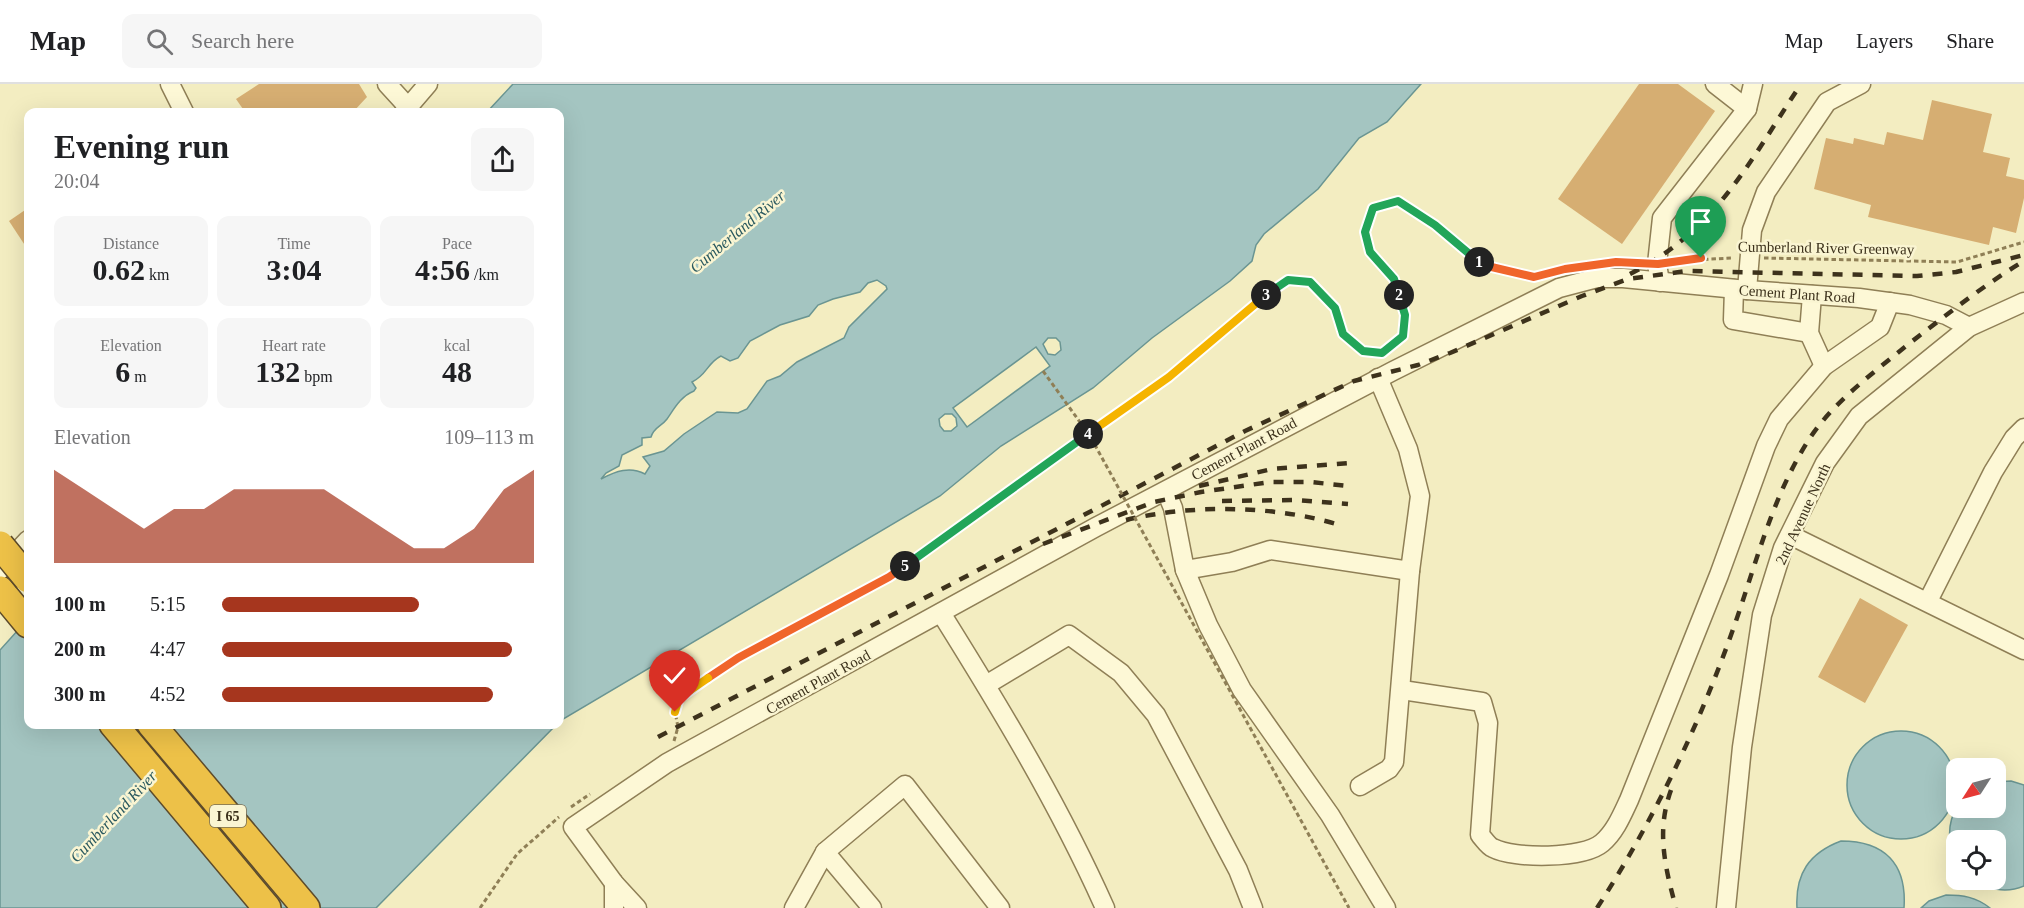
<!DOCTYPE html>
<meta charset="utf-8">
<style>
:root{--surface:#fff;--page:#f6f6f6;--text:#202124;--muted:#757577;--line:#e0e0e0;--accent:#a6361e}
body{margin:0;font-family:"Times New Roman",serif;background:var(--page);color:var(--text);height:100vh;display:flex;flex-direction:column;font-size:22px;white-space:nowrap}
*{box-sizing:border-box;margin:0}
p{font-size:20px;color:var(--muted)}
.icon{flex:none;width:33px;height:33px;fill:none;stroke:currentColor;stroke-width:2;stroke-linecap:round;stroke-linejoin:round}
.map{position:relative;flex:1;overflow:hidden}
.sheet{position:absolute;left:24px;top:24px;width:540px;height:621px;display:flex;flex-direction:column;background:var(--surface);border-radius:12px;box-shadow:0 6px 24px #0002}
.sheet>*{flex:none}
.needle{width:39px;rotate:234deg}
.fabs{position:absolute;left:1946px;top:674px;display:grid;gap:12px}
.fabs a{display:grid;place-items:center;width:60px;height:60px;border-radius:12px;background:var(--surface);box-shadow:0 6px 24px #0002;font-size:30px}
.pin{position:absolute;display:grid;place-items:center;width:51px;height:51px;color:#fff;margin:-62px -26px;border-radius:50% 50% 50% 0;rotate:-45deg;box-shadow:0 0 6px #0007}
.pin .icon{rotate:45deg}
.km{position:absolute;width:30px;height:30px;margin:-15px;border-radius:50%;background:#222;color:#fff;font-size:16px;line-height:30px;text-align:center}
.round{display:grid;place-items:center;flex:none;width:63px;height:63px;border-radius:12px;background:var(--page)}
.overview{display:flex;align-items:center;justify-content:space-between;height:102px;padding:0 30px}
h1{font-size:33px;font-weight:600;line-height:45px}
.metrics{display:grid;grid-template-columns:repeat(3,1fr);gap:9px;height:102px;padding:6px 30px}
.metrics div{display:grid;align-content:center;border-radius:12px;background:var(--page);text-align:center}
.metrics b{font-size:30px;font-weight:600}
.metrics small{font-size:16px;font-weight:400}
.metrics p{font-size:16px}
.chart{height:168px;padding:12px 30px}
.chart p{display:flex;justify-content:space-between}
.chart svg{width:100%;height:108px;margin-top:6px;fill:var(--accent);opacity:.7}
ul{padding:0 30px;list-style:none;font-size:20px}
li{display:grid;grid-template-columns:96px 72px 1fr;align-items:center;height:45px}
li i{height:15px;border-radius:8px;background:var(--accent)}
header{display:flex;align-items:center;gap:36px;box-sizing:border-box;height:84px;padding:0 30px;background:var(--surface);border-bottom:2px solid var(--line)}
header strong{font-size:28px}
nav{display:flex;gap:33px;margin-inline-start:auto;font-size:21px}
.search{width:420px;height:54px;background:var(--page);display:flex;align-items:center;gap:15px;box-sizing:border-box;padding:0 21px;border-radius:12px;color:var(--muted);font-size:22px}
.map>svg:first-child{display:block}
.water{fill:#a4c5c1;stroke:#6a9592;stroke-width:1.5;fill-rule:evenodd}
.building{fill:#d6ae72}
.lines{fill:none;stroke-linecap:round;stroke-linejoin:round}
.minor-casing{stroke:#8f7f56;stroke-width:21}
.highway-casing{stroke:#5d4b2b;stroke-width:30}
.path{stroke:#8f7f56;stroke-width:3;stroke-dasharray:4.5 3;stroke-linecap:butt}
.minor{stroke:#fdf8d6;stroke-width:18}
.highway{stroke:#edc148;stroke-width:27}
.rail{stroke:#3d321c;stroke-width:4.5;stroke-dasharray:10 10;stroke-linecap:butt}
.highway-bridge-casing{stroke:#5d4b2b;stroke-width:30;stroke-linecap:butt}
.path-bridge{stroke:#8f7f56;stroke-width:3;stroke-dasharray:4.5 3;stroke-linecap:butt}
.highway-bridge{stroke:#edc148;stroke-width:27}
.split-1-casing{stroke:#fff;stroke-width:12}
.split-2-casing{stroke:#fff;stroke-width:12}
.split-3-casing{stroke:#fff;stroke-width:12}
.split-4-casing{stroke:#fff;stroke-width:12}
.split-5-casing{stroke:#fff;stroke-width:12}
.split-6-casing{stroke:#fff;stroke-width:12}
.split-7-casing{stroke:#fff;stroke-width:12}
.split-1{stroke:#f0652b;stroke-width:8}
.split-2{stroke:#22a559;stroke-width:8}
.split-3{stroke:#22a559;stroke-width:8}
.split-4{stroke:#f5b400;stroke-width:8}
.split-5{stroke:#22a559;stroke-width:8}
.split-6{stroke:#f0652b;stroke-width:8}
.split-7{stroke:#f5b400;stroke-width:8}
.labels{text-anchor:middle;stroke-width:5;stroke-linejoin:round;paint-order:stroke}
.shield{fill:#faf5d2;stroke:#766c53;stroke-width:1.5}
.shield-label{font-size:14px;font-weight:bold;fill:#3d321c}
.street-label{font-size:15px;fill:#3d321c;stroke:#faf5d2}
.water-label{font-size:16px;font-style:italic;fill:#2a595f;stroke:#faf5d2}
</style>
<header>
<strong>Map</strong>
<div class="search"><svg class="icon" aria-label="search" viewBox="0 0 24 24"><circle cx="10" cy="10" r="6"/><path d="M15 15l6 6"/></svg>Search here</div>
<nav><a>Map</a><a>Layers</a><a>Share</a></nav>
</header>
<div class="map">
<svg width="2024" height="824" viewBox="0 0 2024 824">
<rect width="100%" height="100%" fill="#f3edc1"/>
<g class="water">
<path d="M513 0H1421L1387 38 1359 54 1318 105 1264 150 1256 161 1252 177 1230 197 1152 254 1093 304 1001 362 940 412 560 637V28H487ZM877 196 886 202 887 205 849 243 844 254 797 278 780 292 767 297 747 325 738 329 717 328 684 350 664 367 643 373 650 382 645 390C630 382 616 387 601 395L606 389 619 382 622 371 642 361V354L651 353C654 343 661 343 667 335 674 325 681 312 694 307L696 304 692 298C707 291 707 279 721 272L730 277 738 274 750 257 780 241 809 232 818 221 833 215 860 208 868 199ZM1048 254H1056L1060 258 1061 266 1055 271 1048 270 1043 260ZM1036 263 1050 282 967 343 953 324ZM945 330H952L956 334 957 342 951 347H944L940 342 939 335Z"/>
<path d="M28 535V640L556 641 376 824H0V566Z"/>
<circle cx="1901" cy="701" r="54"/>
<path d="M2011 697 2024 701V802C2005 810 1988 805 1971 795H1995V756H1956V778C1948 759 1946 741 1957 723H1995V698Z"/>
<path d="M1841 757C1885 757 1907 780 1904 824H1797C1795 790 1809 769 1841 757Z"/>
<path d="M1946 811C1963 811 1976 813 1990 824H1921L1929 817Z"/>
</g>
<g class="building">
<path d="M259 0H359L367 13 353 28H245L236 15Z"/>
<path d="M1639 0H1678L1715 27 1622 160 1558 115Z"/>
<path d="M1932 16 1992 30 1983 68 2010 74 2006 92 2024 96V114L2016 149 1993 143 1989 161 1868 133 1871 121 1814 105 1826 54 1853 60 1854 54 1884 61 1887 48 1923 56Z"/>
<path d="M28 124V166L9 137Z"/>
<path d="M1860 514 1908 541 1865 619 1818 593Z"/>
</g>
<g class="lines">
<g class="minor-casing">
<g id="minor">
<path d="M170 0 184 28"/>
<path d="M387 0 408 23"/>
<path d="M1715 0 1747 25"/>
<path d="M404 28 428 0"/>
<path d="M1660 198 1657 180 1662 134 1747 25 1753 0"/>
<path d="M1734 205 1733 236 1809 249"/>
<path d="M1747 206 1752 146 1766 108 1827 18 1861 0"/>
<path d="M1812 211 1809 249 1824 282"/>
<path d="M1166 407 1173 424 1185 486 1232 478 1270 466 1410 487 1420 412 1408 365 1378 294"/>
<path d="M1790 451 2024 566"/>
<path d="M0 486 28 456"/>
<path d="M1185 486 1208 541 1242 606 1330 731 1386 824"/>
<path d="M1928 517 1993 388 2014 354 2024 344"/>
<path d="M941 529C1001 625 1059 721 1105 824"/>
<path d="M986 601 1069 551 1121 589 1156 631 1238 786 1253 824"/>
<path d="M1402 606 1482 618 1488 639 1480 751C1484 755 1488 762 1493 764 1514 775 1583 775 1602 759 1615 748 1622 731 1629 716L1719 491 1766 362 1779 335 1824 282 1880 243 1890 218"/>
<path d="M1360 702 1389 685 1394 678 1410 487"/>
<path d="M614 824V799"/>
<path d="M637 824 614 799 573 743 667 679 1096 443 1393 287 1559 204 1597 194H1623L1747 206 1859 214 1910 221 1946 231 1969 243"/>
<path d="M794 824 825 768"/>
<path d="M872 824 825 768 905 701 1000 824"/>
<path d="M1726 824 1742 663 1762 531 1783 464 1825 379 1859 332 1969 243 2024 218"/>
</g>
</g>
<g class="highway-casing">
<g id="highway">
<path d="M0 506 28 540"/>
<path d="M113 640 267 824"/>
<path d="M151 640 306 824"/>
</g>
</g>
<g class="path">
<path d="M1764 174 1957 178 2024 158"/>
<path d="M1674 177 1733 174"/>
<path d="M674 657 678 643 675 628 679 613 738 574 889 493 1169 293 1251 221 1288 197 1310 198 1335 224 1343 250 1363 267 1382 269 1403 252 1405 231 1394 196 1370 168 1365 148 1373 124 1399 117 1435 141 1483 181 1534 193 1549 190"/>
<path d="M571 723 590 710"/>
<path d="M480 824 517 770 559 733"/>
</g>
<use href="#minor" class="minor"/>
<use href="#highway" class="highway"/>
<g class="rail">
<path d="M1630 190C1717 146 1749 78 1801 0"/>
<path d="M1199 402 1272 385 1351 379"/>
<path d="M1222 417 1294 416 1348 420"/>
<path d="M1126 436C1192 420 1277 421 1343 442"/>
<path d="M1043 460 1154 418 1201 408 1270 398H1310L1349 402"/>
<path d="M658 653 1245 347 1354 297 1418 281 1450 269 1582 212 1628 195 1687 187 1917 192 1956 188 2024 171"/>
<path d="M1671 706C1656 747 1665 783 1676 824"/>
<path d="M1597 824C1652 739 1697 646 1731 551 1755 485 1770 417 1808 357 1832 319 1872 290 1906 262 1944 233 1982 202 2024 177"/>
</g>
<g class="highway-bridge-casing">
<path id="highway-bridge" d="M0 461 28 495"/>
</g>
<path class="path-bridge" d="M1043 287 1090 352 1349 824"/>
<use href="#highway-bridge" class="highway-bridge"/>
</g>
<g class="lines">
<g class="split-1-casing">
<path id="split-1" d="M1479 178 1483 181 1534 193 1565 185 1616 178 1658 180 1701 174"/>
</g>
<g class="split-2-casing">
<path id="split-2" d="M1399 211 1394 195 1370 168 1365 148 1373 124 1398 117 1435 141 1479 178"/>
</g>
<g class="split-3-casing">
<path id="split-3" d="M1266 211 1288 196 1310 198 1335 224 1343 250 1363 267 1382 269 1403 252 1405 231 1399 211"/>
</g>
<g class="split-4-casing">
<path id="split-4" d="M1088 350 1169 293 1266 211"/>
</g>
<g class="split-5-casing">
<path id="split-5" d="M905 482 1088 350"/>
</g>
<g class="split-6-casing">
<path id="split-6" d="M708 594 738 574 889 493 905 482"/>
</g>
<g class="split-7-casing">
<path id="split-7" d="M675 628 679 614 708 594"/>
</g>
<use href="#split-1" class="split-1"/>
<use href="#split-2" class="split-2"/>
<use href="#split-3" class="split-3"/>
<use href="#split-4" class="split-4"/>
<use href="#split-5" class="split-5"/>
<use href="#split-6" class="split-6"/>
<use href="#split-7" class="split-7"/>
</g>
<g class="labels">
<rect class="shield" x="210" y="721" width="36" height="22" rx="4.5"/>
<g class="shield-label">
<text x="228" y="737">I 65</text>
</g>
<g class="street-label">
<text transform="translate(1826 164) rotate(1)" y="5">Cumberland River Greenway</text>
<text transform="translate(1797 210) rotate(4)" y="5">Cement Plant Road</text>
<text transform="translate(1244 365) rotate(-28)" y="5">Cement Plant Road</text>
<text transform="translate(1803 430) rotate(-65)" y="5">2nd Avenue North</text>
<text transform="translate(818 598) rotate(-29)" y="5">Cement Plant Road</text>
</g>
<g class="water-label">
<text transform="translate(737 147) rotate(-40)" y="6">Cumberland River</text>
<text transform="translate(113 732) rotate(-47)" y="6">Cumberland River</text>
</g>
</g>
</svg>
<div class="fabs">
<a><svg class="needle" viewBox="-14 -14 28 28"><path d="M0-13l5 13h-10z" fill="#e53935"/><path d="M0 13l5-13h-10z" fill="#757577"/></svg></a>
<a><svg class="icon" aria-label="locate" viewBox="0 0 24 24"><circle cx="12" cy="12" r="6"/><path d="M12 2v4M12 18v4M2 12h4M18 12h4"/></svg></a>
</div>
<div class="pin" style="left:1701px;top:174px;background:#1e9e55"><svg class="icon" aria-label="arrive" viewBox="0 0 24 24"><path d="M6 21V4h12l-3 4 3 4H6"/></svg></div>
<div class="pin" style="left:675px;top:628px;background:#d93025"><svg class="icon" aria-label="check" viewBox="0 0 24 24"><path d="M5 12l5 5 9-10"/></svg></div>
<b class="km" style="left:1479px;top:178px">1</b>
<b class="km" style="left:1399px;top:211px">2</b>
<b class="km" style="left:1266px;top:211px">3</b>
<b class="km" style="left:1088px;top:350px">4</b>
<b class="km" style="left:905px;top:482px">5</b>
<section class="sheet">
<div class="overview"><div><h1>Evening run</h1><p>20:04</p></div><a class="round"><svg class="icon" aria-label="share" viewBox="0 0 24 24"><path d="M12 15V3M7 8l5-5 5 5M5 13v7h14v-7"/></svg></a></div>
<div class="metrics">
<div><p>Distance</p><b>0.62<small> km</small></b></div>
<div><p>Time</p><b>3:04</b></div>
<div><p>Pace</p><b>4:56<small> /km</small></b></div>
</div>
<div class="metrics">
<div><p>Elevation</p><b>6<small> m</small></b></div>
<div><p>Heart rate</p><b>132<small> bpm</small></b></div>
<div><p>kcal</p><b>48</b></div>
</div>
<div class="chart"><p><span>Elevation</span>109–113 m</p>
<svg viewBox="0 0 160 44" preserveAspectRatio="none"><path d="M0 44V6L10 14L20 22L30 30L40 22L50 22L60 14L70 14L80 14L90 14L100 22L110 30L120 38L130 38L140 30L150 14L160 6V44z"/></svg>
</div>
<ul>
<li><b>100 m</b>5:15<i style="width:63%"></i></li>
<li><b>200 m</b>4:47<i style="width:93%"></i></li>
<li><b>300 m</b>4:52<i style="width:87%"></i></li>
</ul>
</section>
</div>
